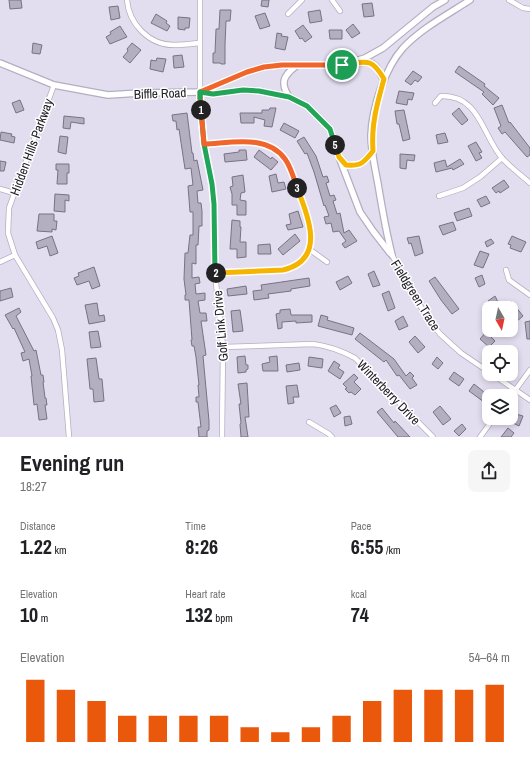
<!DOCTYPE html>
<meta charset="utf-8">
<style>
:root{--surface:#fff;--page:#f6f6f6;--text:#202124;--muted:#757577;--accent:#ea580c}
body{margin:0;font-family:"Archivo Narrow",sans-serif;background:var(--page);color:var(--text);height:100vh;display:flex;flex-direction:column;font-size:15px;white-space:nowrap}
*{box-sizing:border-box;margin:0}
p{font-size:13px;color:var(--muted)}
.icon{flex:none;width:22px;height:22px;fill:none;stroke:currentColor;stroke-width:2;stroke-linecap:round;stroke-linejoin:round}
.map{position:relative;height:437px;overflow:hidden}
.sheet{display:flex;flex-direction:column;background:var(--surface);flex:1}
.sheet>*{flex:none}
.needle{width:26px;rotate:171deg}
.controls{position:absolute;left:482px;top:301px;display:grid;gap:8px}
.controls a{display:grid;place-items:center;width:36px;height:36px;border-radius:8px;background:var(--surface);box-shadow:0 2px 6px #0003;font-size:20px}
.pin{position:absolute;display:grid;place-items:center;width:34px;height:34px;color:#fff;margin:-17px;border:2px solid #fff;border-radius:50%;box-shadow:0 1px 4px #0007}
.km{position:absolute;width:20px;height:20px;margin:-10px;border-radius:50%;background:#222;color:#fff;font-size:11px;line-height:20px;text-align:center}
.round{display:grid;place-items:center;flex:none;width:42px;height:42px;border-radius:8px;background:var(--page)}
.headline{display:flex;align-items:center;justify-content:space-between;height:68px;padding:0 20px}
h1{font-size:22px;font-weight:800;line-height:30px}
.stats{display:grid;grid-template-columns:repeat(3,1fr);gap:6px;height:68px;padding:4px 20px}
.stats div{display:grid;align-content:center}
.stats b{font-size:20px;font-weight:800}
.stats small{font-size:11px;font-weight:400}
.stats p{font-size:11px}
.chart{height:112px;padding:8px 20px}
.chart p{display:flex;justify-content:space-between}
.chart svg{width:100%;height:72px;margin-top:4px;stroke:var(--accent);stroke-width:6}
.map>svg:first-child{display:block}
.building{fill:#b3aec0;stroke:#787284}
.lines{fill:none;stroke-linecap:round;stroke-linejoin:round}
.minor-casing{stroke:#b4aec1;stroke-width:6}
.tertiary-casing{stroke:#b4aec1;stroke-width:8}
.minor{stroke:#fff;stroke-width:4.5}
.tertiary{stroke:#fff;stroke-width:5.5}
.split-1-casing{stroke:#fff;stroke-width:8}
.split-2-casing{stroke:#fff;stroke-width:8}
.split-3-casing{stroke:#fff;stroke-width:8}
.split-4-casing{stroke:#fff;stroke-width:8}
.split-5-casing{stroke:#fff;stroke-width:8}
.split-6-casing{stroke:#fff;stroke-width:8}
.split-1{stroke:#f0652b;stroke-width:5}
.split-2{stroke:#22a559;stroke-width:5}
.split-3{stroke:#f5b400;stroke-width:5}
.split-4{stroke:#f0652b;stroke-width:5}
.split-5{stroke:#22a559;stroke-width:5}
.split-6{stroke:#f5b400;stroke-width:5}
.labels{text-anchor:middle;stroke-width:3;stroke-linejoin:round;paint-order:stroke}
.street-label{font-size:13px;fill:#222027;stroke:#fff}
</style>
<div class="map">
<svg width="530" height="437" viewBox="0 0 530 437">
<rect width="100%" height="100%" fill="#e3ddf0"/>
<g class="building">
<path d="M9 0H21L22 8 10 9Z"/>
<path d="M262 0H269L268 7 261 6Z"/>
<path d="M372 3 374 16 364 17 362 4Z"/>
<path d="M118 6 120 18 111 20 109 7Z"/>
<path d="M220 10H231L230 21H226L225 45V64H221L220 63H213V53H215L216 29H219Z"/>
<path d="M320 10 322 21 310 23 308 12Z"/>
<path d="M265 13 270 26 260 29 255 16Z"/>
<path d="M156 14 167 21 166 23 170 26 167 31 151 23Z"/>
<path d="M178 17 190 18 189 28H185V30L178 29Z"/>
<path d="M353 24 360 33 352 38 346 30Z"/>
<path d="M303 25 312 37 305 42 302 38 300 39 295 31Z"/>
<path d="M120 26 127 37 110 44 106 37 111 34 110 32Z"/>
<path d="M329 30H342V39H330Z"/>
<path d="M277 33 282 34 281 36 288 37 285 50 275 48Z"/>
<path d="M33 43 42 45 40 54 32 53Z"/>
<path d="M132 43 141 50 130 63 123 57 128 51 127 49Z"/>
<path d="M182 55 184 67 174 68 173 56Z"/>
<path d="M157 58 166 59 163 72 150 69 151 60 156 61Z"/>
<path d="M459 66 485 84 484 86 499 98 493 105 482 94 484 92 455 72Z"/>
<path d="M413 71 422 77 418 82 415 80 411 85 405 81Z"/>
<path d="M399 91 414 93 412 100 408 99 407 105 396 103Z"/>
<path d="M20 100 24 110 16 113 12 103Z"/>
<path d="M502 105 509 123 510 122 530 148V155L527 157 505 132 502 134 498 128 501 126 494 108Z"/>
<path d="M270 108H276L272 127 264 126 265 120 254 117V123H241L240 113H262V110H269Z"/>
<path d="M459 108 468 120 462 125 452 114Z"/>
<path d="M404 110 410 139 403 141 399 124H397L395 111Z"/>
<path d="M187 113 192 153H193L194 161 197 160 203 190 197 191 198 203H201L202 211V226H199L198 245H196V264L192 263V278L199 277 200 283 195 284 196 294 205 293V300L198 301 200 313H206L207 321H201L206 355 203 356 209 421V430L207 431V437H199L198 427H201L198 402H196V397H199L198 385H199L196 357 194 346H192L191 340H192L189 300H185V295H186L184 279 185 253H188L190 235H193V212H190L188 186 193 185 191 168 185 169 179 129 177 130 176 121H173L172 115Z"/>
<path d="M64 116 84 118V124L71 122 70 129 63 128Z"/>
<path d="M284 123 299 131 295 138 280 130Z"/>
<path d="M1 132 12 134 11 136 15 137 14 143 0 140Z"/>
<path d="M445 133 448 142 438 144 436 135Z"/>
<path d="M60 136 68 137 66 154 58 152Z"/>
<path d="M304 137 316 156 323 177 327 176 329 182 326 183 330 196 334 195 336 200 333 201 337 214 340 213 344 233 349 230 357 241 345 248 342 244 346 241 339 231 333 232 331 223 326 224 324 217 329 216 325 205 324 206 314 172 307 153 305 154 297 141Z"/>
<path d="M476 142 482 152 479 153 482 158 476 161 468 146Z"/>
<path d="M239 150H246L247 160 225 162 224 154 239 152Z"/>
<path d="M259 150 271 159 272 157 278 162 271 170 254 157Z"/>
<path d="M400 154 415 155 414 161 407 160 406 169 400 168Z"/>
<path d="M460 159 464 164 453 170 452 168 436 172 434 163 445 160 447 167Z"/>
<path d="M0 161 6 162 4 171H0Z"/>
<path d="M56 164H69V173H67V184H57L58 170H56Z"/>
<path d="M276 174 278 183 284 182 286 189 272 192 269 176Z"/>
<path d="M243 175 245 192 241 193 240 200 246 201V215H237V205H232V194L230 187 233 186 232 177Z"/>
<path d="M504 180 509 187 500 193 499 191 496 193 492 188Z"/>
<path d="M55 194 69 195V201L65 200V212L54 211Z"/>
<path d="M486 196 490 203 481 207 477 200Z"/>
<path d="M469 208 472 216 457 221 454 213Z"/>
<path d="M298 211 303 227 288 230 286 225 291 224 289 214Z"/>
<path d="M39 214H54V221H57L56 230 52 229V232L37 231Z"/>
<path d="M232 220 240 221V227H241L240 242H246V257L237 258V249H230Z"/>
<path d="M453 222 456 230 443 235 439 226Z"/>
<path d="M295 234 300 241 283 255 278 249Z"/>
<path d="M52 236 58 253 50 256 47 246 38 249 36 242Z"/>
<path d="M419 236 423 253 415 256 411 243 409 244 407 238Z"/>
<path d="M512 236 526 242 521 252 510 248 511 245 508 244Z"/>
<path d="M491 239 494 243 487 247 485 242Z"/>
<path d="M270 244 271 254H258V245Z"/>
<path d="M480 251 489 254 483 268 474 265Z"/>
<path d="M94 267 100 286 92 289 89 281 77 285 74 278 79 276 78 273Z"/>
<path d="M374 271 380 285 373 287 368 274Z"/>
<path d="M482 275 485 284 479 287 475 278Z"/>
<path d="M348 276 352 283 340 290 336 282Z"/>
<path d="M435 277 459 309 452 314 441 300 429 281Z"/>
<path d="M309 278 310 286 291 289V291L268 294 269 298 254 300 253 291 262 290 261 285Z"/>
<path d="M246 286 247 294 228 296 227 289Z"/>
<path d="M11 288 13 297 0 301V291Z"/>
<path d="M389 291 395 308 388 311 382 294Z"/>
<path d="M495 296 501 308H492L488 301Z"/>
<path d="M511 301 523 316 517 321 511 314Z"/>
<path d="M97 303 99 316 104 315 105 321 89 324 85 305Z"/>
<path d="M19 308 21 312 16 316 34 351 36 350 41 375H43L44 382H43L45 398H46L47 405H45L47 419 39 420 37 404 34 405 31 376H32L29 359 23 361 21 353 25 352 14 328 13 329 5 315Z"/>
<path d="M290 309 291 315H312V322L296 323V321L282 322V328L278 329 276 314 280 313V310Z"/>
<path d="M240 310 243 331 233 332 231 311Z"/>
<path d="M321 315 328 317 327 320 354 328 352 335 318 326Z"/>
<path d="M403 316 408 326 399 330 395 321Z"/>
<path d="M530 321V339H527L525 322Z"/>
<path d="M98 331 101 347 91 348 89 332Z"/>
<path d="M486 332 495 341 489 347 480 339Z"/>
<path d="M360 333 394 359 406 376 410 372 414 376 412 378 417 385 410 389 399 375 397 376 386 360 384 362 355 339Z"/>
<path d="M415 336 425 347 418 353 409 342Z"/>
<path d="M245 356 246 365H248V369L246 370V372L238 373 237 357Z"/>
<path d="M277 356 278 371H263L262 364 270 362 269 357Z"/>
<path d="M309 357 323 359 322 368 308 366Z"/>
<path d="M437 357 443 363 438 369 432 364Z"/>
<path d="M96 358 99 379H102L104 401 94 402 93 389H90L87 359Z"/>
<path d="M334 361 340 365 338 368 344 372 340 379 328 371Z"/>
<path d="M299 363 300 370 287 372 286 365Z"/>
<path d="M454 372 464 379 459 386 449 379Z"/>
<path d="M354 374 358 378 354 382 361 389 355 395 351 392 349 393 345 389 347 388 343 384Z"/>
<path d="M247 383 249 417H245L248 437H241L240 424 241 423 239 404H241L238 384Z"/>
<path d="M474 384 489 396 484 402 469 391Z"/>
<path d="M297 385 299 397H293L294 403 288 404 286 386Z"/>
<path d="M336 405 341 413 334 417 330 408Z"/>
<path d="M440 406 451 419 443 425 433 412Z"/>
<path d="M382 408 394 423 395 421 410 437H398L377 412Z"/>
<path d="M516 414 523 416 519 426 513 423Z"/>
<path d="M350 416 352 424 345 426 344 417Z"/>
<path d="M462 424 466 429 459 436 454 431Z"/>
<path d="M508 428 514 433 511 437H501Z"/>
</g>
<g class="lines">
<g class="minor-casing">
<g id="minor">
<path d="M127 0C129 24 149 45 174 45 183 45 191 44 199 43"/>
<path d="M200 0V92L204 144 212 184 214 204 215 274 223 347 222 437"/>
<path d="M332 0 340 11"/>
<path d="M509 0 523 8 530 9"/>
<path d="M288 14 302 0"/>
<path d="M54 85 9 208 8 233 15 255 53 318 58 330 62 350 69 437"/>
<path d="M435 103 441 96C480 95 482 135 502 158 510 167 521 175 530 183"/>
<path d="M204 144C228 143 253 137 275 150 288 157 291 173 296 186 308 215 327 259 283 270L215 274"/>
<path d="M0 189 14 193"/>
<path d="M439 196 463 188 480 177 502 158"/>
<path d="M309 249 327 262"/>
<path d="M392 255 426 316 440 334 461 353 489 372"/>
<path d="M0 262 15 255"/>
<path d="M506 270 509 280 530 295"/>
<path d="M223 347 313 344C329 346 342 351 355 358L433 437"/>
<path d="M492 374 530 400"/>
<path d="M511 396 530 370"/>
<path d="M309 422 329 434 332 437"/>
<path d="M480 437 494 418"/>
</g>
</g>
<g class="tertiary-casing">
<g id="tertiary">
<path d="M0 63 54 85 108 95 140 93 200 92 247 72 264 67 282 65H342L365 58 383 48 433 7 445 0"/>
<path d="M359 63C374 60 377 66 383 79"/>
<path d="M200 92 213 94 243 90 259 91 289 97 307 106 330 129 339 157 360 212 373 231 390 253"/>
<path d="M289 97C280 83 283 76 296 66"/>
<path d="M342 160 346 165C362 166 363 163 373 151"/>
<path d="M392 255C386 232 382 208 378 184 375 168 371 151 371 135 372 108 385 68 403 48 422 28 447 15 470 0"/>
</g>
</g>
<use href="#minor" class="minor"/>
<use href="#tertiary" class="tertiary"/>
</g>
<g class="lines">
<g class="split-1-casing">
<path id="split-1" d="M201 110 200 92 247 72 264 67 282 65H342"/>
</g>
<g class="split-2-casing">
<path id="split-2" d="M201 110 204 144 212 184 214 204 215 274 216 273"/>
</g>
<g class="split-3-casing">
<path id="split-3" d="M216 273 283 270C326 260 309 217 297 188"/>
</g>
<g class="split-4-casing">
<path id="split-4" d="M200 98 204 144C231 143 267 134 285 159 291 167 294 179 297 188"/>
</g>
<g class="split-5-casing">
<path id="split-5" d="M200 98V92L213 94 243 90 259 91 289 97 307 106 330 129 335 145"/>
</g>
<g class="split-6-casing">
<path id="split-6" d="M335 145 339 157 346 165C362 166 363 163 373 151 371 125 377 104 384 79 371 56 365 62 342 65"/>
</g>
<use href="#split-1" class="split-1"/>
<use href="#split-2" class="split-2"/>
<use href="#split-3" class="split-3"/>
<use href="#split-4" class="split-4"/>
<use href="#split-5" class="split-5"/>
<use href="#split-6" class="split-6"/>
</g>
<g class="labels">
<g class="street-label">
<text transform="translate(160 93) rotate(-2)" y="5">Biffle Road</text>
<text transform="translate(31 147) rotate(-70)" y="5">Hidden Hills Parkway</text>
<text transform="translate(416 295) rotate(58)" y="5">Fieldgreen Trace</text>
<text transform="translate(220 326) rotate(-95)" y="5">Golf Link Drive</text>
<text transform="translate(389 392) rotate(46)" y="5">Winterberry Drive</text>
</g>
</g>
</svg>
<div class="controls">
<a><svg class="needle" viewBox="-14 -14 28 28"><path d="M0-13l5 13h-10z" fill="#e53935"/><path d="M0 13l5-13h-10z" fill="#757577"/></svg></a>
<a><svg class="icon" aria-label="locate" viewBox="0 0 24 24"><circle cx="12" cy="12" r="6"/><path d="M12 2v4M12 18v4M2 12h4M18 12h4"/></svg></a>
<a><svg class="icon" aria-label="layers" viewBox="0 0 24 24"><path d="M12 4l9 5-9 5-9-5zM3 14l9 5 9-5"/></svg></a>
</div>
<div class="pin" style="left:342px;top:65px;background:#1e9e55"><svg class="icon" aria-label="arrive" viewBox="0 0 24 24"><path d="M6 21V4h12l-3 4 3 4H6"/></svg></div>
<b class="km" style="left:201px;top:110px">1</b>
<b class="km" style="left:216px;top:273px">2</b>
<b class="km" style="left:297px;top:188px">3</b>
<b class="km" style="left:335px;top:145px">5</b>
</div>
<section class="sheet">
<div class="headline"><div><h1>Evening run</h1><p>18:27</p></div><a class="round"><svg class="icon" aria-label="share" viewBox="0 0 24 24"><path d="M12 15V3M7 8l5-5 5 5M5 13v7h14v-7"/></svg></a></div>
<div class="stats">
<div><p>Distance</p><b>1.22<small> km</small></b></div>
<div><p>Time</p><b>8:26</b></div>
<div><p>Pace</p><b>6:55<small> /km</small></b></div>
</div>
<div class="stats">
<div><p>Elevation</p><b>10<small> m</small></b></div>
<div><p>Heart rate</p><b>132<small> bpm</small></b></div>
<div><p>kcal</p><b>74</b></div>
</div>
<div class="chart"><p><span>Elevation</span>54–64 m</p>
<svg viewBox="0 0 160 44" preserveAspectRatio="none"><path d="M5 44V6M15 44V12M25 44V19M35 44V28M45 44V28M55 44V28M65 44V28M75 44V35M85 44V38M95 44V35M105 44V28M115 44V19M125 44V12M135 44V12M145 44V12M155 44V9"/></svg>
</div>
</section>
